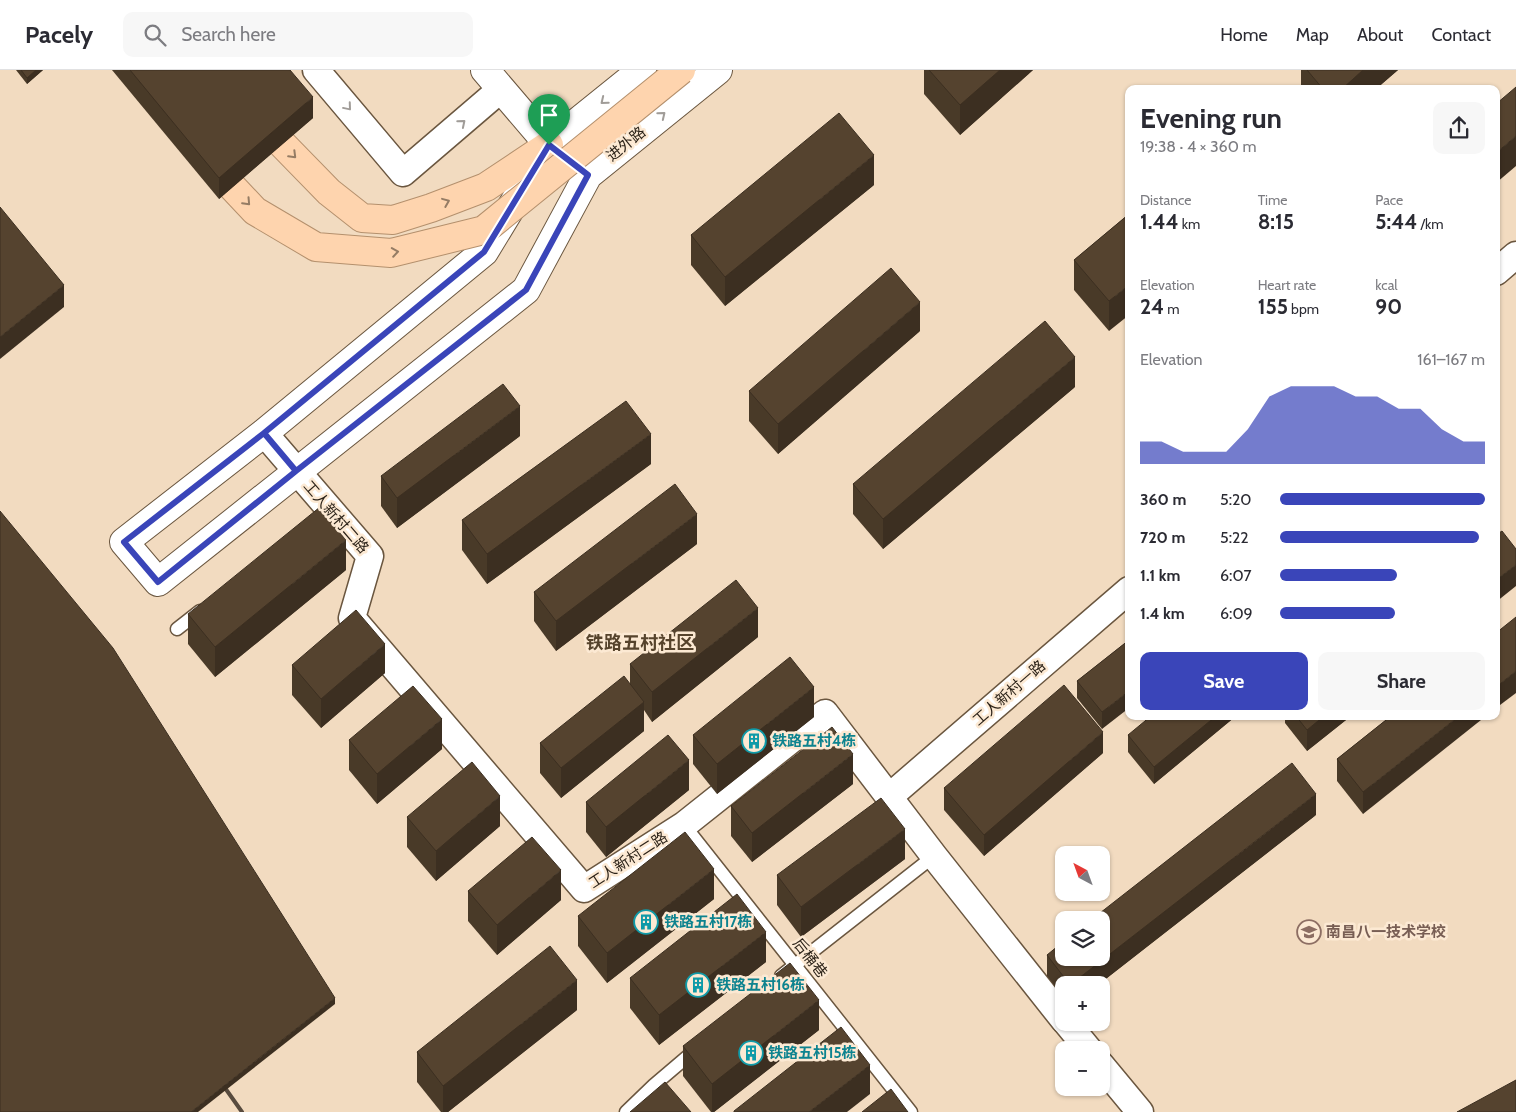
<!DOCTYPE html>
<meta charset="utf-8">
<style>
:root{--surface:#fff;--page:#f7f7f7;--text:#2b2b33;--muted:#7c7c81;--line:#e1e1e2;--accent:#3a45b9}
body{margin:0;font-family:Cabin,"Noto Sans SC",sans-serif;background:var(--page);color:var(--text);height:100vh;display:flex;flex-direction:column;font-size:19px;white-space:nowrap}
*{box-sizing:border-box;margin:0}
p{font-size:16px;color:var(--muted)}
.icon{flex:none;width:28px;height:28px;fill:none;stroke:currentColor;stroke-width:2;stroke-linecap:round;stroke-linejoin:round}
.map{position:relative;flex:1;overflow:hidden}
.side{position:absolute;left:1125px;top:15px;width:375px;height:635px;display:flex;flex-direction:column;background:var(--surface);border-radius:10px;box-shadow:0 1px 4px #0004}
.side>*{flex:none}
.needle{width:32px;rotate:319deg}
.controls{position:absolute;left:1055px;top:776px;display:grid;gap:10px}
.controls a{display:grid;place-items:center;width:55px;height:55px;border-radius:10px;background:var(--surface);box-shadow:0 1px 4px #0004;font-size:25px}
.pin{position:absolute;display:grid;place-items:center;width:42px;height:42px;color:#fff;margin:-51px -21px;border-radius:50% 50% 50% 0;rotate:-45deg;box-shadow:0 0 5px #0007}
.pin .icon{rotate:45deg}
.round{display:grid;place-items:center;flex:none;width:52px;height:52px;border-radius:10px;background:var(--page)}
.headline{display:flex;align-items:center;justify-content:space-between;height:85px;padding:0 15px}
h1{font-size:28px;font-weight:700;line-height:38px}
.metrics{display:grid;grid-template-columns:repeat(3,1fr);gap:8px;height:85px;padding:5px 15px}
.metrics div{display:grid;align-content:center}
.metrics b{font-size:21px;font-weight:700}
.metrics small{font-size:14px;font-weight:400}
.metrics p{font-size:14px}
.chart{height:140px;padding:10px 15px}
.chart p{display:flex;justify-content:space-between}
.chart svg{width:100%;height:90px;margin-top:5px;fill:var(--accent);opacity:.7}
.cta{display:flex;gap:10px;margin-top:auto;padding:10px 15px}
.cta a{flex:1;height:58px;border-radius:10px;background:var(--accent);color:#fff;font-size:20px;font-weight:700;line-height:58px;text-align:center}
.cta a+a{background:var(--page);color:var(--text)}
ul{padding:0 15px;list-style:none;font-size:16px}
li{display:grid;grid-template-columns:80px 60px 1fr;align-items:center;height:38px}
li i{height:12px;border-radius:6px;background:var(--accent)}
header{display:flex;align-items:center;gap:30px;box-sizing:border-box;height:70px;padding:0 25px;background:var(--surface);border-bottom:1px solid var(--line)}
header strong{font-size:24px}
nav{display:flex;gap:28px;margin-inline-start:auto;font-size:18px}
.search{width:350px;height:45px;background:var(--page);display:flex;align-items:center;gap:12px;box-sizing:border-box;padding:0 18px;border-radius:10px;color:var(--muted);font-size:19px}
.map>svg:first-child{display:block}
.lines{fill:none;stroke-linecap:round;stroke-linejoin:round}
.service-casing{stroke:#6a563f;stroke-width:15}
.minor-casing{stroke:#6a563f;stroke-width:29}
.tertiary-casing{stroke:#6a563f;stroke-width:30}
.trunk-casing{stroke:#b4906d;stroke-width:30}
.service{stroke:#fff;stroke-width:12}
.minor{stroke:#fff;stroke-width:26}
.tertiary{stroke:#fff;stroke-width:28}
.trunk{stroke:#fed4ae;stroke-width:28}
.rail{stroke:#584b3e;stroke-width:4}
.trunk-bridge-casing{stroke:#b4906d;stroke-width:30;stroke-linecap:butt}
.trunk-bridge{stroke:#fed4ae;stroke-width:28}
.wall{fill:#493a28}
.shaded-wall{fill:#3c2f21}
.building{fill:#55432f;stroke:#3c2f21}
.oneway{stroke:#a09c98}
.oneway2{stroke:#957c64}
.route-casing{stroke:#fff;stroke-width:10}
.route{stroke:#3a45b9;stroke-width:6}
.labels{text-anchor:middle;stroke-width:5;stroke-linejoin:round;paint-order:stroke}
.street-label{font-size:15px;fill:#2c2319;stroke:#fce9d3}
.culture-label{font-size:15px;font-weight:bold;fill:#0d838f;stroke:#fce9d3;text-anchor:start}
.education-label{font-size:15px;font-weight:bold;fill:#785e54;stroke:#fce9d3;text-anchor:start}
.quarter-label{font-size:18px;font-weight:bold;fill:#56432c;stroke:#fce9d3}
</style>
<header>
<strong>Pacely</strong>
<div class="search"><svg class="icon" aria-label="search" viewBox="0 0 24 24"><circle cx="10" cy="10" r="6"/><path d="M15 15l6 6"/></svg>Search here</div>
<nav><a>Home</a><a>Map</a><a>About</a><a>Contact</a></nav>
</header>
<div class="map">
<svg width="1516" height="1042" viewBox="0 0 1516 1042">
<rect width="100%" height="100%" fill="#f2dbc0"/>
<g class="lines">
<g class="service-casing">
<g id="service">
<path d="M177 559 200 541"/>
<path d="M684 755 911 1042"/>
<path d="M781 906 934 786"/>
<path d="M626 1042 654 1015 694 981"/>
</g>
</g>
<g class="minor-casing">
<g id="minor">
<path d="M316 0 403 103 501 19"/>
<path d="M1496 202 1516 185"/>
<path d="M264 363 370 486 352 548 584 819 684 755 825 643 934 786 1064 950"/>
<path d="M889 727 1129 520"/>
<path d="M1066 952 1089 980"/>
<path d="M1101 995 1140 1042"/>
</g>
</g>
<g class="tertiary-casing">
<g id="tertiary">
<path d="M485 0 549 75 564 87"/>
<path d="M642 0 549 75 484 182 264 363 124 472 158 512 526 220 588 105 718 0"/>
</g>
</g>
<g class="trunk-casing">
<path id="trunk" d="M210 0 329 122 362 148 393 150 431 138 486 117 549 75"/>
</g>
<use href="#service" class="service"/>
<use href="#minor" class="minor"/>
<use href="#tertiary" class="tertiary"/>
<use href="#trunk" class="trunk"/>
<path class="rail" d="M218 1008 242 1042"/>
<g class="trunk-bridge-casing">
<path id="trunk-bridge" d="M207 90 255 141 316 177 391 183 484 160 681 0"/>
</g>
<use href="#trunk-bridge" class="trunk-bridge"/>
</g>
<g class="wall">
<path d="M16 0H43L27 14Z"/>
<path d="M112 0H290L313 48 219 129Z"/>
<path d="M924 0H1033L960 65 924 24Z"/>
<path d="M1301 0H1398L1376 19H1301Z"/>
<path d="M874 115 725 236 691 195V165Z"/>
<path d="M1129 144 1109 261 1074 220V190Z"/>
<path d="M920 261 778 384 749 351V321Z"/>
<path d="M1075 317 883 479 853 444V414Z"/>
<path d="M520 366 397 458 381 436V406Z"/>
<path d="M651 394 487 514 462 480V450Z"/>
<path d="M697 474 556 581 534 551V522Z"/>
<path d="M346 500 215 607 188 574V544Z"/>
<path d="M758 567 652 652 644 640V661L561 728 540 703V673L630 615V594Z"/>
<path d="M1129 570 1102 659 1077 628V611Z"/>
<path d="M292 595 385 603 321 658 292 625Z"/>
<path d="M1236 646 1154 714 1128 682V665Z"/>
<path d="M1285 646H1351L1307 681 1285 653Z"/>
<path d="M1391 646 1363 744 1337 711V689Z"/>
<path d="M814 647 717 724 693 694V665Z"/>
<path d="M349 670 442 679 377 734 349 700Z"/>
<path d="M1103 683 984 786 944 740V718Z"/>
<path d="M853 714 752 792 731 766V736Z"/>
<path d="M689 720 606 787 586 762V732Z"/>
<path d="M1316 745 1098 915H1064V928L1047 906V885Z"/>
<path d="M407 747 500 756 436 811 407 777Z"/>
<path d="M905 789 801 867 777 835V805Z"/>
<path d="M468 821 561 830 497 885 468 851Z"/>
<path d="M714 829 607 913 578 876V846Z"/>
<path d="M766 892 659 975 630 938V908Z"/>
<path d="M577 940 448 1042H441L417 1012V982Z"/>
<path d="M819 960 714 1042H711L683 1006V976Z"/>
</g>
<g class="shaded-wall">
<path d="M36 0H43L27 14V8Z"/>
<path d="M1000 0H1033L960 65V35Z"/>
<path d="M1363 0H1398L1376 19H1342Z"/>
<path d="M313 27V48L219 129V108Z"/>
<path d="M1516 66V96L1496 113V83Z"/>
<path d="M874 85V115L725 236V207Z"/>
<path d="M64 215V237L0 289V267Z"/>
<path d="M1129 215V245L1109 261V231Z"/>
<path d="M920 232V261L778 384V354Z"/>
<path d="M1075 287V317L883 479V449Z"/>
<path d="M520 336V366L397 458V428Z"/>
<path d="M651 364V394L487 514V484Z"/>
<path d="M697 444V474L556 581V551Z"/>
<path d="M346 470V500L215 607V577Z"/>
<path d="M1516 495V516L1496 532V510Z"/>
<path d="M758 538V567L652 652V622Z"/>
<path d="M385 574V603L321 658V629Z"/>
<path d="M1516 601V623L1496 638V617Z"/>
<path d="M814 617V647L717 724V694Z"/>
<path d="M1129 621V638L1102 659V642Z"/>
<path d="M644 632V661L561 728V698Z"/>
<path d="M1216 646H1236L1154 714V697Z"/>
<path d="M1324 646H1351L1307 681V660Z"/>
<path d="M1459 646H1486L1363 744V722Z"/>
<path d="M442 649V679L377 734V704Z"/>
<path d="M1103 662V683L984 786V765Z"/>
<path d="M853 684V714L752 792V763Z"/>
<path d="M689 690V720L606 787V757Z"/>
<path d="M1316 724V745L1098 915H1070Z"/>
<path d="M500 726V756L436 811V781Z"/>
<path d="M905 759V789L801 867V837Z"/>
<path d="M714 799V829L607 913V883Z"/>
<path d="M561 800V830L497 885V855Z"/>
<path d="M766 862V892L659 975V945Z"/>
<path d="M577 910V940L448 1042H443V1016Z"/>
<path d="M335 928V934L198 1042H191Z"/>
<path d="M819 930V960L714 1042H712V1014Z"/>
<path d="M870 995V1024L847 1042H809Z"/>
</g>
<g class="building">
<path d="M21 0H36L27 8Z"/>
<path d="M130 0H290L313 27 219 108Z"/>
<path d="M929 0H1000L960 35Z"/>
<path d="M1307 0H1363L1342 19H1323Z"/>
<path d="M1516 17V66L1496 83V34Z"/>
<path d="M839 43 874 85 725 207 691 165Z"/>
<path d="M0 137 64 215 0 267Z"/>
<path d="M1129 144V215L1109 231 1074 190Z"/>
<path d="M891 198 920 232 778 354 749 321Z"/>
<path d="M1045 251 1075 287 883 449 853 414Z"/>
<path d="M503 314 520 336 397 428 381 406Z"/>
<path d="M626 331 651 364 487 484 462 450Z"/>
<path d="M675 414 697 444 556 551 534 522Z"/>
<path d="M320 437 346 470 215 577 188 544Z"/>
<path d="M0 441 113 578 335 928 191 1042H0Z"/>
<path d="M1502 461 1516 479V495L1496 510V465Z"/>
<path d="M736 510 758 538 652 622 630 594Z"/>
<path d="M356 540 385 574 321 629 292 595Z"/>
<path d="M1516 547V601L1496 617V563Z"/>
<path d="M1129 570V621L1102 642 1077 611Z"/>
<path d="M790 587 814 617 717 694 693 665Z"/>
<path d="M624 606 644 632 561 698 540 673Z"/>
<path d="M1064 615 1103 662 984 765 944 718Z"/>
<path d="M413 616 442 649 377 704 349 670Z"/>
<path d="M1151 646H1216L1154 697 1128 665Z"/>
<path d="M1296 646H1324L1307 660Z"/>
<path d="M1391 646H1459L1363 722 1337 689Z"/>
<path d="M832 657 853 684 752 763 731 736Z"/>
<path d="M668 665 689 690 606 757 586 732Z"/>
<path d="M472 692 500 726 436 781 407 747Z"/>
<path d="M1292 693 1316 724 1070 915 1047 885 1064 871V888H1101V850H1091Z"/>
<path d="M881 728 905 759 801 837 777 805Z"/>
<path d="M685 762 714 799 607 883 578 846Z"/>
<path d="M532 767 561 800 497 855 468 821Z"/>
<path d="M737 824 766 862 659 945 630 908Z"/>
<path d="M550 876 577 910 443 1016 417 982Z"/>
<path d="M790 893 819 930 712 1014 683 976Z"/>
<path d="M841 957 870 995 809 1042H734V1041Z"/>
<path d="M1516 1010V1042H1457Z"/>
<path d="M665 1012 691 1042H630Z"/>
<path d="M891 1019 908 1042H862Z"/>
</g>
<defs><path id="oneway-chevron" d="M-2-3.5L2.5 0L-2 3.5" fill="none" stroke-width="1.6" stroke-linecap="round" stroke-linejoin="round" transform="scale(1.25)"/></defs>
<g class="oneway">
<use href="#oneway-chevron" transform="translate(604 31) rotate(141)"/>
<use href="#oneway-chevron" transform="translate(348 37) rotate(50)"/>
<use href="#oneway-chevron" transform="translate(662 45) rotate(-39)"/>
<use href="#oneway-chevron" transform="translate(462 53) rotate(-40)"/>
</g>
<g class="oneway2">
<use href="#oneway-chevron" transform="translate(293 85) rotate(45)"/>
<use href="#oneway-chevron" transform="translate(247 132) rotate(47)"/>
<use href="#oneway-chevron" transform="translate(446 132) rotate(-22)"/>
<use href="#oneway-chevron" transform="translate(395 182) rotate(-9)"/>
</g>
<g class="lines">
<g class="route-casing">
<path id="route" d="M549 75 484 182 264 363 296 401 158 512 124 472 264 363 296 401 526 220 588 105 549 75"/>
</g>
<use href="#route" class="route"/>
</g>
<defs>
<g id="building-ring" transform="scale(1.25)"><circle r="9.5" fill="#fce9d3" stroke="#0f9aa8" stroke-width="1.5"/><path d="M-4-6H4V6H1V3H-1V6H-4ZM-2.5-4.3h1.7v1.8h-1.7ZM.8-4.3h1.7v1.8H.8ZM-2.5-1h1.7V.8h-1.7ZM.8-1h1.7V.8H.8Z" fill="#0f9aa8"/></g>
<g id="school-ring" transform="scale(1.25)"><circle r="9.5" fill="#fce9d3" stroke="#8d6e63" stroke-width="1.5"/><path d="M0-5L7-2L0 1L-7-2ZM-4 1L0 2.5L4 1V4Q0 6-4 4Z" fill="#8d6e63"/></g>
</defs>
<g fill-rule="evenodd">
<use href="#building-ring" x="754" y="671"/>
<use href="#building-ring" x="646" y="852"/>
<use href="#school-ring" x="1309" y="862"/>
<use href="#building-ring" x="698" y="915"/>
<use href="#building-ring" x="751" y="983"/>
</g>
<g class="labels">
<g class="street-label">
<text transform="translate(626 74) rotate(-39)" y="5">进外路</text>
<text transform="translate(336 447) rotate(49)" y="5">工人新村二路</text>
<text transform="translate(1009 623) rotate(-41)" y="5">工人新村一路</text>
<text transform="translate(628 790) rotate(-33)" y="5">工人新村二路</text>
<text transform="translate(810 888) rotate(52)" y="5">后桶巷</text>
</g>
<g class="culture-label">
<text x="772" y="676">铁路五村4栋</text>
<text x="664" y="857">铁路五村17栋</text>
<text x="716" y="920">铁路五村16栋</text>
<text x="768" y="988">铁路五村15栋</text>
</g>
<g class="education-label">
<text x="1326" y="867">南昌八一技术学校</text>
</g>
<g class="quarter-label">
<text x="640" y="579">铁路五村社区</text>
</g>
</g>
</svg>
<div class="controls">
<a><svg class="needle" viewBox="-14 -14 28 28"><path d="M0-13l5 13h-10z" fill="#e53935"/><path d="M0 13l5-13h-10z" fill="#7c7c81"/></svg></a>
<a><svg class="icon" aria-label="layers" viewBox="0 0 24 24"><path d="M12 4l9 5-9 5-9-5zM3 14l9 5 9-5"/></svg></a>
<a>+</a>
<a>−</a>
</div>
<div class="pin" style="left:549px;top:75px;background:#1e9e55"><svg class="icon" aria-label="arrive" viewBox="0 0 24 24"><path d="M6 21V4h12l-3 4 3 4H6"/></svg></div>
<section class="side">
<div class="headline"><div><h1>Evening run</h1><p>19:38 · 4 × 360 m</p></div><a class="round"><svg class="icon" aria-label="share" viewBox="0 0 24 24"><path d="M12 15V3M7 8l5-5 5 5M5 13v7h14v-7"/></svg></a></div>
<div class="metrics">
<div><p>Distance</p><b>1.44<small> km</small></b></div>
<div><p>Time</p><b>8:15</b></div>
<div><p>Pace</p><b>5:44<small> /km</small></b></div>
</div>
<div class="metrics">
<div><p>Elevation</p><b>24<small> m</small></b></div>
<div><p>Heart rate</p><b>155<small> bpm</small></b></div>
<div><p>kcal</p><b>90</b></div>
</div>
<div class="chart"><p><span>Elevation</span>161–167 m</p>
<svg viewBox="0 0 160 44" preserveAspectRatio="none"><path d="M0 44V33L10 33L20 38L30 38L40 38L50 27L60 11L70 6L80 6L90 6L100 11L110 11L120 17L130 17L140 27L150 33L160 33V44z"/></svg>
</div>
<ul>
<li><b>360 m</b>5:20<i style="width:100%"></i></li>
<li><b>720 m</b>5:22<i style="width:97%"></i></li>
<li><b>1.1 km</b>6:07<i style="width:57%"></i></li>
<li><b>1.4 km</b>6:09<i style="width:56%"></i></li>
</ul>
<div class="cta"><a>Save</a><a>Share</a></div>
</section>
</div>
